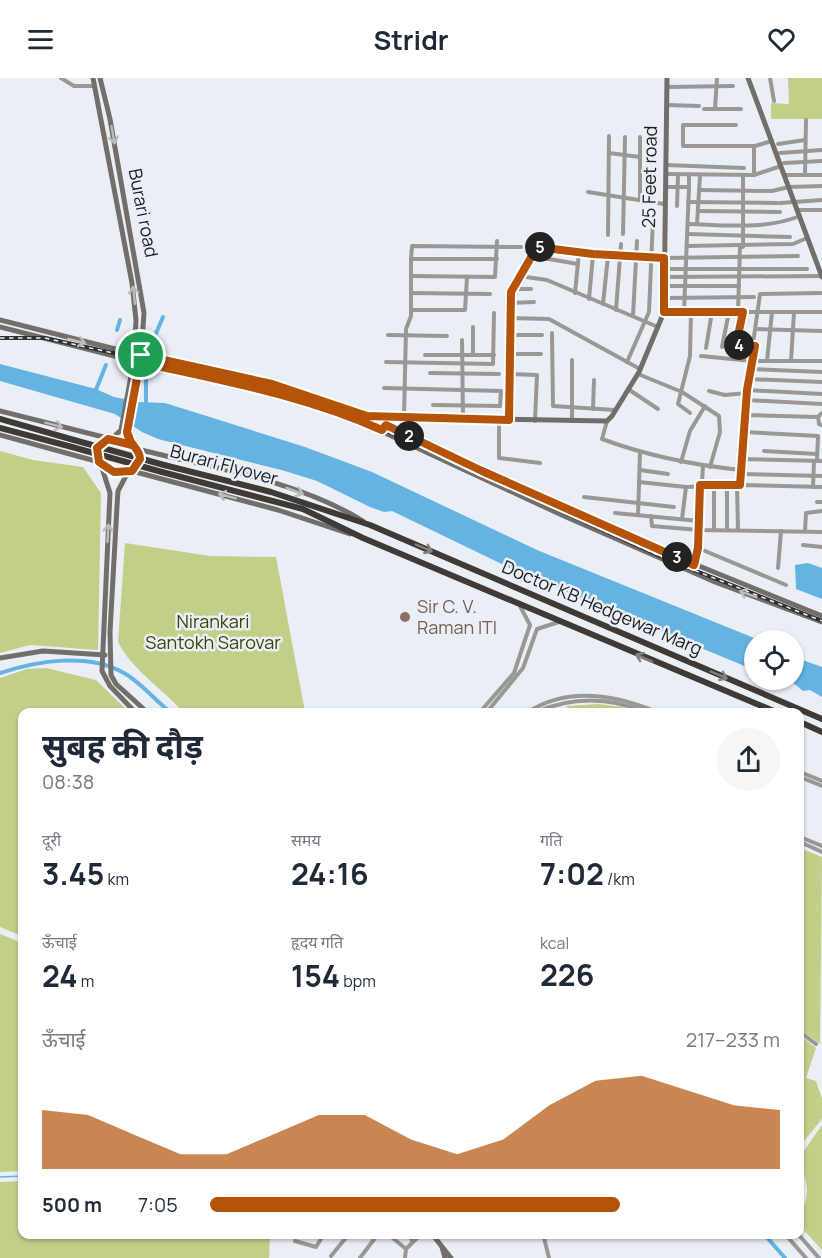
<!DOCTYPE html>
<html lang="hi">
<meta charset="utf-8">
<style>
:root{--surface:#fff;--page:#f6f6f7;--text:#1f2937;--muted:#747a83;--accent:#b45309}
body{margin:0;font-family:Manrope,"Noto Sans Devanagari",sans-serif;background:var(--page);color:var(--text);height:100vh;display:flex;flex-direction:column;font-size:22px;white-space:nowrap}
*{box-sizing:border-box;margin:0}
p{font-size:20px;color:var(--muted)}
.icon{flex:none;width:33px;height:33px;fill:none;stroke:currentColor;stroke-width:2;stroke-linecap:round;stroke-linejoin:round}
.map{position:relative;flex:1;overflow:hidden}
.details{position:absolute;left:18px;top:630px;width:786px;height:531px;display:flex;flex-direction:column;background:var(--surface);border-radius:12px;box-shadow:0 2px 4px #0004}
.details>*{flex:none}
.tools{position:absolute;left:744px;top:552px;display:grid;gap:12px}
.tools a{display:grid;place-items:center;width:60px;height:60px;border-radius:50%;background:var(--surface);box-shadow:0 2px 4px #0004;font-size:30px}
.pin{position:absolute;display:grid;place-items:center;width:51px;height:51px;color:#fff;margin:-26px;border:3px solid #fff;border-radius:50%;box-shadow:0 2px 6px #0007}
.km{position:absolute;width:30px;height:30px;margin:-15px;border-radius:50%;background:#222;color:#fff;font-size:16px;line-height:30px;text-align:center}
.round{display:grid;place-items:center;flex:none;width:63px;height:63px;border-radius:32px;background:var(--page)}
.head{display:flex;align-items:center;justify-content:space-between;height:102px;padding:0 24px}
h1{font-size:33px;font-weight:700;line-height:45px}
.metrics{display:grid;grid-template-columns:repeat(3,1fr);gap:9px;height:102px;padding:6px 24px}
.metrics div{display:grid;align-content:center}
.metrics b{font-size:30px;font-weight:700}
.metrics small{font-size:16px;font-weight:400}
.metrics p{font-size:16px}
.chart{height:168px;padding:12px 24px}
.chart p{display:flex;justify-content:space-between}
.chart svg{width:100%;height:108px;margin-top:6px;fill:var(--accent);opacity:.7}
ul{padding:0 24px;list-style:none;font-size:20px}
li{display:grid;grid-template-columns:96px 72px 1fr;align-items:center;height:45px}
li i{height:15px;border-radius:8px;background:var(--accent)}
header{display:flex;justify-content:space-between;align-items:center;height:78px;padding:0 24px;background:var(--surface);font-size:27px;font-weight:700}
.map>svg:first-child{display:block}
.green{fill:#c2cf88}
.water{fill:#65b3e2}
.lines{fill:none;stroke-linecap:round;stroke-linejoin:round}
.stream{stroke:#65b3e2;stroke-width:1.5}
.canal{stroke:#65b3e2;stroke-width:4}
.street{stroke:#9a9895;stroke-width:4}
.secondary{stroke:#726f6b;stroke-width:5}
.highway{stroke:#3f3a35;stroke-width:6}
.rail-casing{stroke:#303135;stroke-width:4}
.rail{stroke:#eaeff6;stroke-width:1.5;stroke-dasharray:4.5;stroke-linecap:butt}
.highway-bridge{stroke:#3f3a35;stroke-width:6}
.oneway{stroke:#babcbe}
.oneway2{stroke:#838282}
.route-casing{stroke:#fff;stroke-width:12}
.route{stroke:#b45309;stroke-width:8}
.education-dot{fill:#8d6e63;stroke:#eaeff6;stroke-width:2}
.labels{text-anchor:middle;stroke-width:5;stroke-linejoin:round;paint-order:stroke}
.street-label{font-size:18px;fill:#1b1c1f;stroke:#eaeff6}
.education-label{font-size:18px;fill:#785e54;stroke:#eaeff6;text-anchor:start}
.park-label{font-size:18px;fill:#3a4103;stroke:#eaeff6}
</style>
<header><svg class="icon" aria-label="menu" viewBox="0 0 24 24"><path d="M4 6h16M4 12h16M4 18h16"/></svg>Stridr<svg class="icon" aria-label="heart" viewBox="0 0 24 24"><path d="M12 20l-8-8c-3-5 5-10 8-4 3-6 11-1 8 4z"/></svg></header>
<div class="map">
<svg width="822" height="1180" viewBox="0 0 822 1180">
<rect width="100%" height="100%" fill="#eaeff6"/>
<g class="green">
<path d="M788 0H822V41H771V25L789 26Z"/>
<path d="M0 373 33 382 83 389 101 415 98 572 30 567 0 575Z"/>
<path d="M125 465 210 478 276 479 305 634H183C163 611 132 592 118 564Z"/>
<path d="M46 590 96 602 129 634H22V858L0 849V600L27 591Z"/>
<path d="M599 626 622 629 635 634H574L566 628Z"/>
<path d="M800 770 822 779 820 966 800 951Z"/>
<path d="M0 856 22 865V1093L0 1094Z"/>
<path d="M800 957 816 970 806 1000 816 1003 822 1021V1041L800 1068Z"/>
<path d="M822 1047V1172L800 1148C799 1135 808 1125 807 1110 806 1099 800 1089 801 1077Z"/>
<path d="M22 1103V1156L270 1157 269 1180H0V1104Z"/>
</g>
<g class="water">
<path d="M0 286 96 311 114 319 139 324 165 325 305 369 372 394 537 472 759 562H754V592L514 492 392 433 384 434 370 429 317 403 285 393 158 361 142 354 115 336 0 303Z"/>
<path d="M808 485 822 490V521L796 511 795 487Z"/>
<path d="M794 579 822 589V619L810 612 803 613 791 603 783 602H794Z"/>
</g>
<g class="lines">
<path class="stream" d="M0 1099 22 1098"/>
<g class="canal">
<path d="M117 252 120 242"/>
<path d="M154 260 163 239"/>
<path d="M146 299V326"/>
<path d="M95 314 106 287"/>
<path d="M0 595C37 583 88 574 124 595 140 604 155 622 170 634"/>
<path d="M764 1156 785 1180"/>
</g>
<g class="street">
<path d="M61 0 74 8H94"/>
<path d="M770 0 774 23"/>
<path d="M667 9 733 8"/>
<path d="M667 27 699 28"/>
<path d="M704 31H741"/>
<path d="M715 31 717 0"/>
<path d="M736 47H683V68H755L772 63"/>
<path d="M640 59V122"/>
<path d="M778 66 805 62"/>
<path d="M754 68V97"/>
<path d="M609 75 640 79"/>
<path d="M780 75 822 72"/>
<path d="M784 85 822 83"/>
<path d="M666 87 744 90"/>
<path d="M666 96 754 97 781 88"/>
<path d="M784 97H822"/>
<path d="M805 97 806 42"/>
<path d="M743 98V169"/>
<path d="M665 109H689V97"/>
<path d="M699 112 772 113 789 109 822 108"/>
<path d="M588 114 664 126"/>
<path d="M688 124 777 125"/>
<path d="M780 125 822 122"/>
<path d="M677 128 678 97"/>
<path d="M797 132H822"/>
<path d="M698 133 780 134"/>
<path d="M688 146C725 147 765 152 800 138"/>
<path d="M697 146 700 98"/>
<path d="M623 156 625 59"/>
<path d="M688 156 790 159"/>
<path d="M608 157 609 58"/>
<path d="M688 168 793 166 807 160"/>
<path d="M531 178 578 186"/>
<path d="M497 181H411L412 168 521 169"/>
<path d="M664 191H807"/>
<path d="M411 198 495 199 497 163"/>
<path d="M519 198 547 202 658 249"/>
<path d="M664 199 822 198"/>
<path d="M664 208H739"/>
<path d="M512 211H531"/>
<path d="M411 215 490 216"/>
<path d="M575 215 579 175"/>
<path d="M664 220 754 219"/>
<path d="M589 221 593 177"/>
<path d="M510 225 534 224"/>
<path d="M603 226 608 178"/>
<path d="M411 232H465L467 199"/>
<path d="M616 232 621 166"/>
<path d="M664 234H822"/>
<path d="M684 234 689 109"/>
<path d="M738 234 740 169"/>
<path d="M743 234 736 267 755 268"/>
<path d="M633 238 637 163"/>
<path d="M509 240 549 241 640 291"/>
<path d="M757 251 822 253"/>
<path d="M552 255 553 328 615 332"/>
<path d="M388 257 447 258"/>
<path d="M510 257H542"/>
<path d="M462 262 463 340"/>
<path d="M722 269 729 234"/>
<path d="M706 270 712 234"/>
<path d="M510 276H541"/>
<path d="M425 277H494"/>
<path d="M473 277V249"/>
<path d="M701 278 752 283H822"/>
<path d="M767 283 772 234"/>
<path d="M791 283 794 234"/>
<path d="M386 284 493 286 494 235"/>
<path d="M627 284 649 234 653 141"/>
<path d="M750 291 822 294"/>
<path d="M430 295 499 296"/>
<path d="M509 296 537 297 535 343"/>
<path d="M638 296 682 314 719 338 720 354 710 389"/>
<path d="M748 301 822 304"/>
<path d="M384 310 501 313 500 328 433 327"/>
<path d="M628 311 658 331"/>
<path d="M747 312 822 316"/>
<path d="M709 313 725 317 747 315"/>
<path d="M747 322 822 326"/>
<path d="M593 331 594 302"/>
<path d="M690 335 678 326 690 278 691 234"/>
<path d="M745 337 818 339 822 335"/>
<path d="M404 339 406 251 411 238V181"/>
<path d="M818 339 819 346 822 347"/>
<path d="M499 342V380L540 385"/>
<path d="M509 342 511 214 536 169 593 176 664 180 798 178"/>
<path d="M572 343V282"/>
<path d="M607 343 602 361C648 378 692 387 741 392V381L822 383"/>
<path d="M744 354 818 358 817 383"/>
<path d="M764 373 817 376"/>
<path d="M741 381 748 301 760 216 821 215"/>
<path d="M681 384 690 353 705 328"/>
<path d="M640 392 668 396"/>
<path d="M741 392V396L822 398"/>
<path d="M639 404 686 409 740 407 822 409"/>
<path d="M737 407 738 452"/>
<path d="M813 409 814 383"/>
<path d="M584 419 674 429"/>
<path d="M817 424H822"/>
<path d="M615 435 699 443"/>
<path d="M638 437 640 375"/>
<path d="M651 438 652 448 699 452 822 454"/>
<path d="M682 441 686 409"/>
<path d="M714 452V407"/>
<path d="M727 452V407"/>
<path d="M805 453 806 435 822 433"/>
<path d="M803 467 822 469"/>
<path d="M698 470 786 507"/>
<path d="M694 486 698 470 703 388"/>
<path d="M778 490 781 453"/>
<path d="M480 634 514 595 530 547 520 528"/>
<path d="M487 634 523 590 537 551 559 544"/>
<path d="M528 634C568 608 616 617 657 634"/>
<path d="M536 634C573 618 609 619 646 634"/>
<path d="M800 694 822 703"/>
<path d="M800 699 822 708"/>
<path d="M800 759 822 768"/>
<path d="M800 764 822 774"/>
<path d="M800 954 816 966"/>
<path d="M388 1156 406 1171"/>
<path d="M408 1156 413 1164"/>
<path d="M543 1156 549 1180"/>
<path d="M785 1156 806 1180"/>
<path d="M798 1156 819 1180"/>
<path d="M295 1163 316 1169 324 1156"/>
<path d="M331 1178 349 1156"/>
<path d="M360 1180 378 1156"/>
<path d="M405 1180 406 1171 421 1156"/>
</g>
<g class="secondary">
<path d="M93 0 132 205 136 242 134 282 121 352 111 361"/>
<path d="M100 0 110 41 144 235 141 277 127 360 137 371C212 390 297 402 363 443"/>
<path d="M748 0 822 199"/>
<path d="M0 242 135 276"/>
<path d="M0 249 134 283"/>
<path d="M141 277 272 306 358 334 623 457 822 538"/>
<path d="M140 284 266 311 342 335 564 438 715 504 822 544"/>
<path d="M0 333 131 366"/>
<path d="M372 339H394"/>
<path d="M385 348 394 339 607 343 612 338 639 294 664 234 667 0"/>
<path d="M0 357 99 384"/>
<path d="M101 387 110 415 102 593 110 608 135 634"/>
<path d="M102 387 114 394H130"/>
<path d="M132 393 278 432 350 456"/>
<path d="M128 394 118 413 117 428 110 554 111 597 116 606 147 634"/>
<path d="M0 580 43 573 105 577"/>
<path d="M432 1156 451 1180"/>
<path d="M442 1169 445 1180"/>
</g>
<g class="highway">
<path d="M0 341 74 362"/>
<path d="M0 350 72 369"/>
<path d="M164 387 271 414 370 447 822 641"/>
<path d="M162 394 303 431 363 460 776 634"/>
<path d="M800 644 822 654"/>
</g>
<g class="rail-casing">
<path id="rail" d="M0 260H45L250 305 309 321 371 346 671 483 822 543"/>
</g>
<use href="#rail" class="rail"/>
<g class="highway-bridge">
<path d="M74 362 164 387"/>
<path d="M72 369 162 394"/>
</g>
</g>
<defs><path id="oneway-shaft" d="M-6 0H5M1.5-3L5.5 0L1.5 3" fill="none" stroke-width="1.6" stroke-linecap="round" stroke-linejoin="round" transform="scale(1.5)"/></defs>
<g class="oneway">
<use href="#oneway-shaft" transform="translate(113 57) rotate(80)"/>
<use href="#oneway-shaft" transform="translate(134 217) rotate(-96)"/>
<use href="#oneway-shaft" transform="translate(77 263) rotate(14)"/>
<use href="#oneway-shaft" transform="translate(54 347) rotate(15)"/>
<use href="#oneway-shaft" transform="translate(295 413) rotate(21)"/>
<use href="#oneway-shaft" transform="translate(227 418) rotate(-165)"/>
<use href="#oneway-shaft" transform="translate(108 455) rotate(-87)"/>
<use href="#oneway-shaft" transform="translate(748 516) rotate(-160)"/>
</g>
<g class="oneway2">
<use href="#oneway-shaft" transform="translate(424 470) rotate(23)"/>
<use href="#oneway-shaft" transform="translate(644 580) rotate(-157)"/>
<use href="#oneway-shaft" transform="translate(719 597) rotate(23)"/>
</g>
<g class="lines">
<g class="route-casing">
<path id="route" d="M141 277 140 284 127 354 132 367 108 361 97 370 99 384 114 394 132 393 140 381C140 370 128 366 127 354L140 284C223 303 304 317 382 352L386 347 482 393 694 487 698 470 700 407H740L747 312 755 268 736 267 743 234H664V180L593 176 537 169 511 214 509 342 367 338 272 306 141 277"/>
</g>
<use href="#route" class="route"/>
</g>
<circle class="education-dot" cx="405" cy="539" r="6"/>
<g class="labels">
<g class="street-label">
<text transform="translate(650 99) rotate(-89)" y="6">25 Feet road</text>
<text transform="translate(143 135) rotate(79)" y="6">Burari road</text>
<text transform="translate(224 387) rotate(15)" y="6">Burari Flyover</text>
<text transform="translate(602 530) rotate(23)" y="6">Doctor KB Hedgewar Marg</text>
</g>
<g class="education-label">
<text x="417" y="535">Sir C. V.<tspan x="417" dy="21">Raman ITI</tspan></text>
</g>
<g class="park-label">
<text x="213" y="550">Nirankari<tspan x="213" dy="21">Santokh Sarovar</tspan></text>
</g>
</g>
</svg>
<div class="tools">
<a><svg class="icon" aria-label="locate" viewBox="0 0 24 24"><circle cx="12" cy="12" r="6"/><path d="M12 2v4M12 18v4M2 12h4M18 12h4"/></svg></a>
</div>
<div class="pin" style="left:141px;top:277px;background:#1e9e55"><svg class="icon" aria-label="arrive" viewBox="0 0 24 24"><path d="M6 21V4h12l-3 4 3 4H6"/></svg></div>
<b class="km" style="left:409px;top:358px">2</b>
<b class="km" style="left:677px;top:479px">3</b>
<b class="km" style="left:739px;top:267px">4</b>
<b class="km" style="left:540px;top:169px">5</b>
<section class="details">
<div class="head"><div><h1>सुबह की दौड़</h1><p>08:38</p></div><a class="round"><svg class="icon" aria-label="share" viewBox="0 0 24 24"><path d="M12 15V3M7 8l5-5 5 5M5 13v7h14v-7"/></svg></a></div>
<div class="metrics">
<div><p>दूरी</p><b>3.45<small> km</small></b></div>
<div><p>समय</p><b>24:16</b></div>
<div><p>गति</p><b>7:02<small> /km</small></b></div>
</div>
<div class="metrics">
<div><p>ऊँचाई</p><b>24<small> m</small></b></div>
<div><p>हृदय गति</p><b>154<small> bpm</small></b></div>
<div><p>kcal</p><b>226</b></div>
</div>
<div class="chart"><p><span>ऊँचाई</span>217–233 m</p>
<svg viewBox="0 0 160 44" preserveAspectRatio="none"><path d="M0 44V20L10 22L20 30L30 38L40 38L50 30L60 22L70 22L80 32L90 38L100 32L110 18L120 8L130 6L140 12L150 18L160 20V44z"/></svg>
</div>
<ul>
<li><b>500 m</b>7:05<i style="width:72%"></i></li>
</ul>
</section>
</div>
